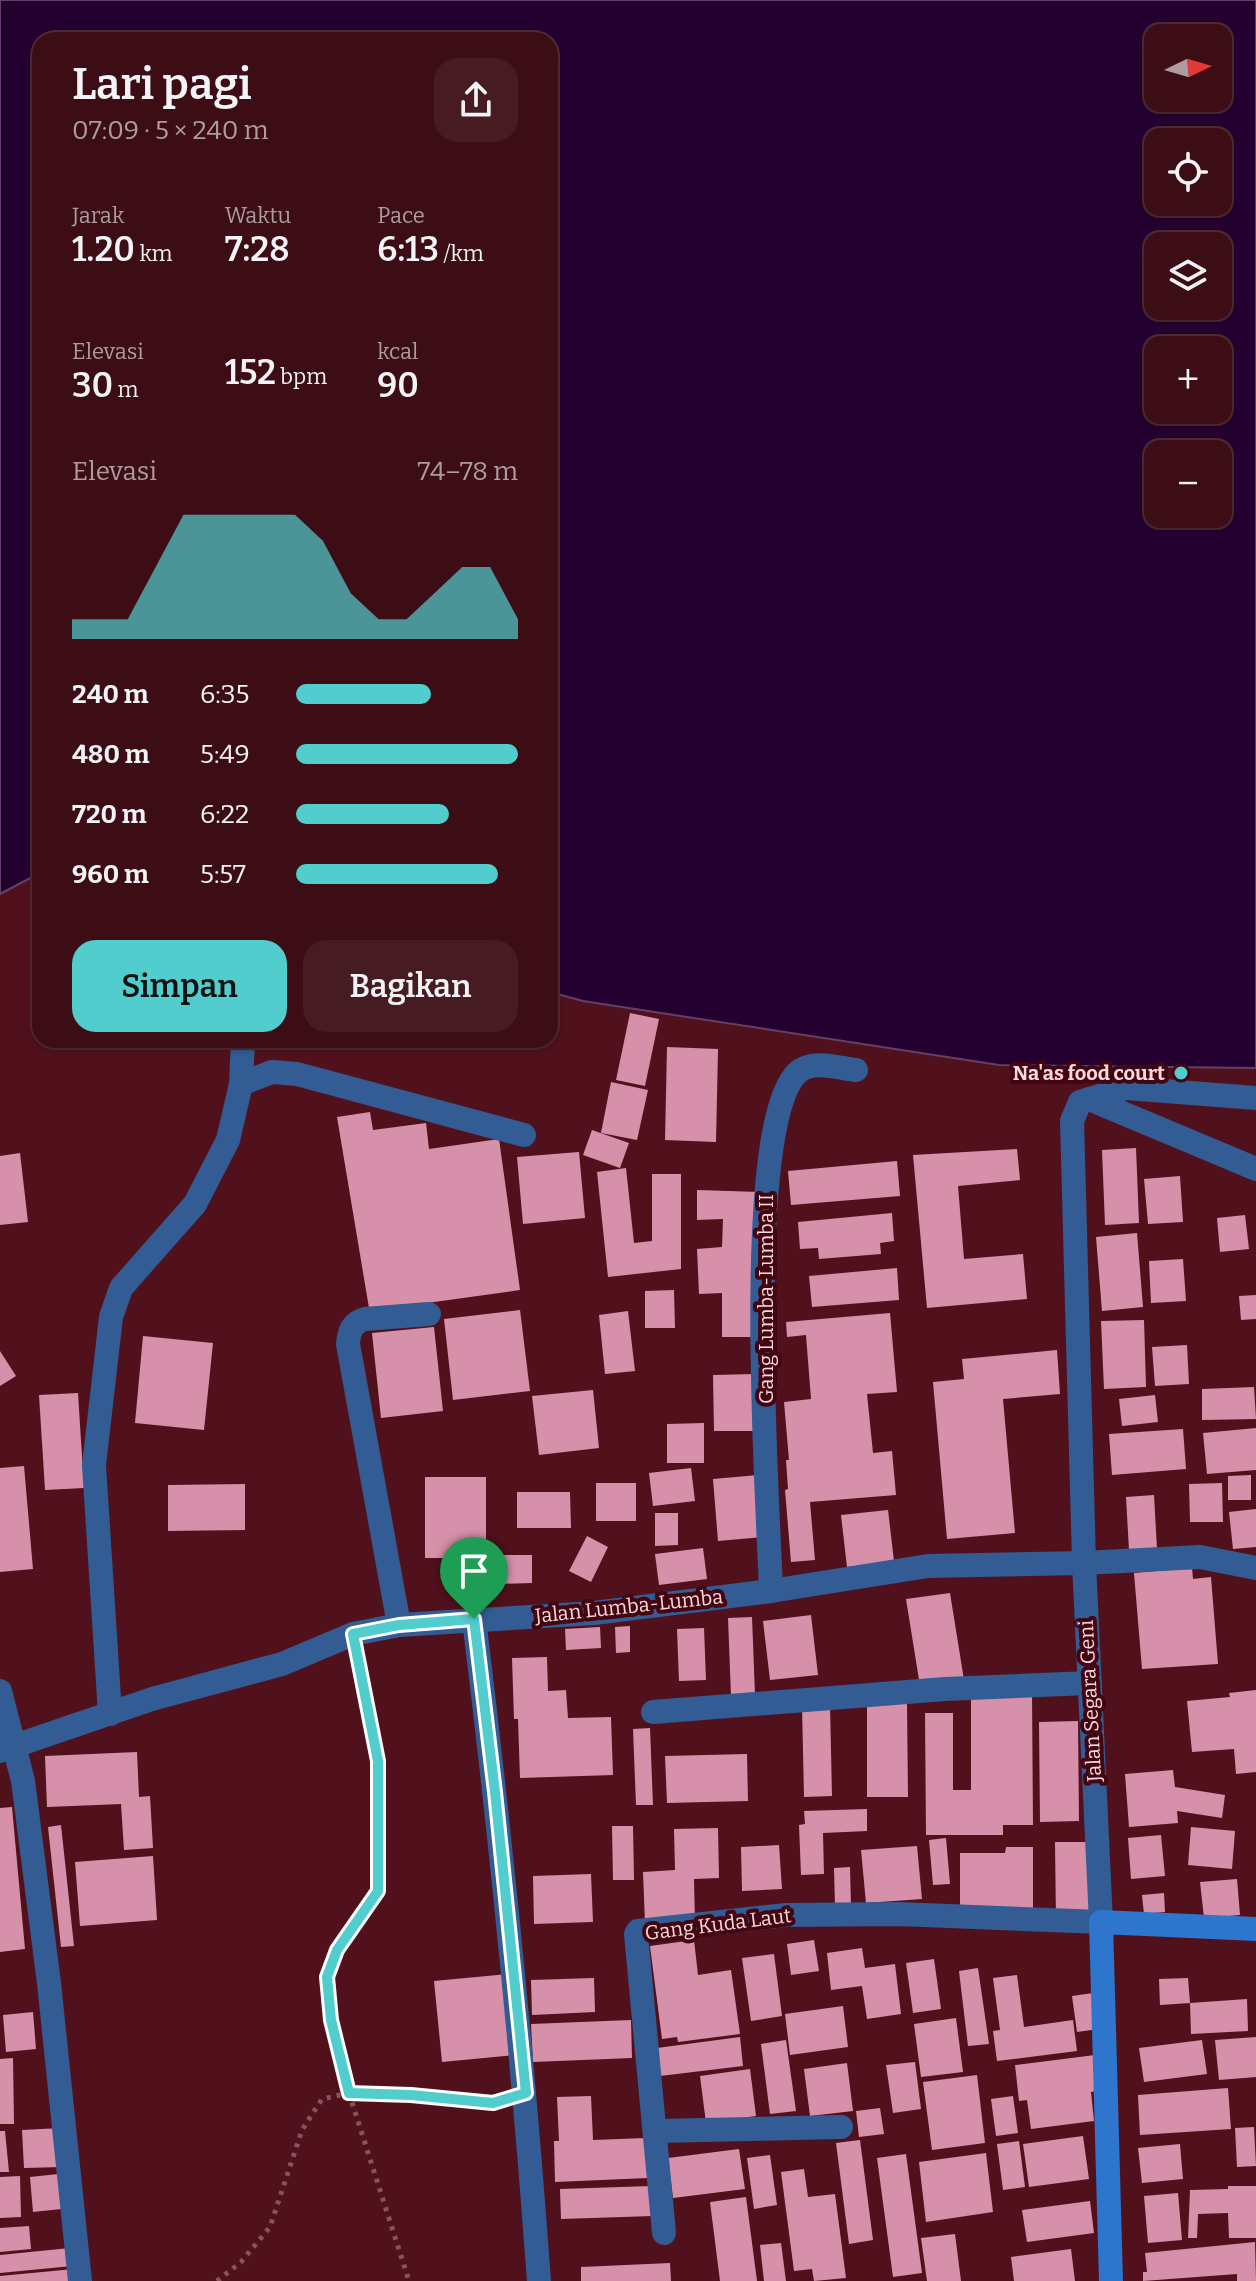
<!DOCTYPE html>
<html lang="id">
<meta charset="utf-8">
<style>
:root{--surface:#3c0d15;--page:#471b22;--text:#f1f3f6;--muted:#ac9ca0;--line:#552d34;--accent:#52cdce}
body{margin:0;font-family:Bitter,serif;background:var(--page);color:var(--text);height:100vh;display:flex;flex-direction:column;font-size:30px;white-space:nowrap}
*{box-sizing:border-box;margin:0}
p{font-size:26px;color:var(--muted)}
.icon{flex:none;width:44px;height:44px;fill:none;stroke:currentColor;stroke-width:2;stroke-linecap:round;stroke-linejoin:round}
.map{position:relative;flex:1;overflow:hidden}
.drawer{position:absolute;left:32px;top:32px;width:526px;height:1016px;display:flex;flex-direction:column;background:var(--surface);border-radius:24px;box-shadow:0 2px 6px #0004,0 0 0 2px var(--line)}
.drawer>*{flex:none}
.needle{width:52px;rotate:85deg}
.fabs{position:absolute;left:1144px;top:24px;display:grid;gap:16px}
.fabs a{display:grid;place-items:center;width:88px;height:88px;border-radius:16px;background:var(--surface);box-shadow:0 2px 6px #0004,0 0 0 2px var(--line);font-size:40px}
.pin{position:absolute;display:grid;place-items:center;width:68px;height:68px;color:#fff;margin:-82px -34px;border-radius:50% 50% 50% 0;rotate:-45deg;box-shadow:0 0 8px #0007}
.pin .icon{rotate:45deg}
.round{display:grid;place-items:center;flex:none;width:84px;height:84px;border-radius:24px;background:var(--page)}
.summary{display:flex;align-items:center;justify-content:space-between;height:136px;padding:0 40px}
h1{font-size:44px;font-weight:600;line-height:60px}
.stats{display:grid;grid-template-columns:repeat(3,1fr);gap:12px;height:136px;padding:8px 40px}
.stats div{display:grid;align-content:center}
.stats b{font-size:34px;font-weight:600}
.stats small{font-size:22px;font-weight:400}
.stats p{font-size:22px}
.chart{height:224px;padding:16px 40px}
.chart p{display:flex;justify-content:space-between}
.chart svg{width:100%;height:144px;margin-top:8px;fill:var(--accent);opacity:.7}
.action{display:flex;gap:16px;margin-top:auto;padding:16px 40px}
.action a{flex:1;height:92px;border-radius:24px;background:var(--accent);color:#111;font-size:32px;font-weight:600;line-height:92px;text-align:center}
.action a+a{background:var(--page);color:var(--text)}
ul{padding:0 40px;list-style:none;font-size:26px}
li{display:grid;grid-template-columns:128px 96px 1fr;align-items:center;height:60px}
li i{height:20px;border-radius:10px;background:var(--accent)}
.map>svg:first-child{display:block}
.water{fill:#240031;stroke:#644164;stroke-width:2;fill-rule:evenodd}
.building{fill:#d790aa}
.lines{fill:none;stroke-linecap:round;stroke-linejoin:round}
.path{stroke:#89535b;stroke-width:5;stroke-dasharray:4 6;stroke-linecap:butt}
.street{stroke:#325c93;stroke-width:24}
.secondary{stroke:#2e75ce;stroke-width:24}
.route-casing{stroke:#fff;stroke-width:16}
.route{stroke:#52cdce;stroke-width:10}
.poi-dot{fill:#52cdce;stroke:#440512;stroke-width:3}
.labels{text-anchor:middle;stroke-width:8;stroke-linejoin:round;paint-order:stroke}
.poi-label{font-size:20px;font-weight:bold;fill:#fbdadb;stroke:#440512;text-anchor:end}
.street-label{font-size:20px;fill:#fbdadb;stroke:#440512}
</style>
<div class="map">
<svg width="1256" height="2281" viewBox="0 0 1256 2281">
<rect width="100%" height="100%" fill="#50111c"/>
<path class="water" d="M0 0H1256V1068L999 1065 583 1001 550 992V40H40V873L0 894ZM1158 38H1218V98H1158ZM1158 142H1218V202H1158ZM1158 246H1218V306H1158ZM1158 350H1218V410H1158ZM1158 454H1218V514H1158Z"/>
<g class="building">
<path d="M630 1013 659 1019 645 1086 616 1080Z"/>
<path d="M667 1047 718 1049 716 1142 665 1140Z"/>
<path d="M611 1082 648 1090 637 1140 601 1133Z"/>
<path d="M370 1112 373 1130 426 1123 429 1149 499 1139 520 1290 398 1307 369 1308 337 1117Z"/>
<path d="M592 1130 629 1143 620 1168 583 1155Z"/>
<path d="M1136 1148 1139 1223 1105 1225 1102 1150Z"/>
<path d="M1017 1149 1020 1180 958 1186 964 1259 1023 1254 1027 1299 927 1308 913 1155Z"/>
<path d="M579 1152 585 1218 523 1224 517 1157Z"/>
<path d="M20 1153 28 1222 0 1225V1156Z"/>
<path d="M897 1161 900 1196 791 1205 788 1171Z"/>
<path d="M626 1168 634 1243 652 1241V1174H681V1269L608 1277 597 1172Z"/>
<path d="M1180 1176 1183 1222 1148 1224 1144 1179Z"/>
<path d="M697 1190 760 1192 751 1337H722V1293L699 1294 697 1249 722 1247 723 1219 697 1220Z"/>
<path d="M892 1213 894 1241 880 1243 881 1254 819 1259 818 1248 800 1249 798 1222Z"/>
<path d="M1245 1215 1249 1249 1220 1252 1217 1218Z"/>
<path d="M1137 1233 1143 1307 1102 1311 1096 1237Z"/>
<path d="M1183 1259 1186 1301 1151 1303 1149 1261Z"/>
<path d="M897 1268 899 1300 812 1307 809 1276Z"/>
<path d="M674 1290 675 1328H645V1291Z"/>
<path d="M1256 1295V1319L1241 1320 1239 1296Z"/>
<path d="M520 1310 530 1391 453 1400 444 1319Z"/>
<path d="M628 1311 635 1371 605 1374 599 1315Z"/>
<path d="M890 1313 897 1392 867 1394 873 1453 892 1451 896 1495 810 1502 815 1560 791 1562 785 1490 788 1489 786 1460H789L784 1402 811 1399 806 1335 787 1337 786 1322Z"/>
<path d="M1144 1320 1146 1387 1104 1389 1101 1321Z"/>
<path d="M434 1327 443 1411 381 1418 372 1333Z"/>
<path d="M143 1336 213 1343 204 1430 135 1423Z"/>
<path d="M1187 1345 1189 1384 1155 1386 1152 1347Z"/>
<path d="M1057 1350 1060 1394 1003 1399 1015 1533 947 1539 933 1382 964 1379 962 1359Z"/>
<path d="M0 1351 16 1376 0 1386Z"/>
<path d="M755 1374 756 1431H714L713 1375Z"/>
<path d="M1254 1387 1256 1419 1202 1420V1389Z"/>
<path d="M593 1390 599 1448 539 1455 532 1396Z"/>
<path d="M78 1393 84 1488 45 1490 39 1395Z"/>
<path d="M1155 1395 1158 1422 1122 1426 1119 1399Z"/>
<path d="M704 1423V1463H667V1424Z"/>
<path d="M1256 1428V1470L1207 1474 1203 1433Z"/>
<path d="M1183 1429 1186 1469 1112 1475 1109 1434Z"/>
<path d="M24 1466 33 1569 0 1572V1468Z"/>
<path d="M691 1468 695 1501 653 1506 649 1473Z"/>
<path d="M758 1475 763 1537 718 1541 713 1479Z"/>
<path d="M1251 1475V1500H1228V1476Z"/>
<rect x="425" y="1477" width="61" height="81"/>
<rect x="596" y="1483" width="40" height="38"/>
<path d="M1222 1483 1223 1522H1190L1189 1484Z"/>
<path d="M245 1484V1530L168 1531V1485Z"/>
<path d="M517 1492H570L571 1528H517Z"/>
<path d="M1154 1495 1157 1549 1129 1550 1126 1497Z"/>
<path d="M1256 1509V1547L1233 1549 1229 1512Z"/>
<path d="M888 1510 894 1561 847 1567 841 1515Z"/>
<path d="M655 1513H678V1545L655 1546Z"/>
<path d="M587 1536 608 1547 591 1582 569 1571Z"/>
<path d="M703 1548 707 1579 659 1585 655 1554Z"/>
<path d="M496 1555H532V1583L496 1584Z"/>
<path d="M1192 1568 1193 1579 1211 1577 1218 1664 1142 1669 1134 1573Z"/>
<path d="M950 1593 964 1680 920 1686 906 1599Z"/>
<path d="M811 1615 818 1675 770 1680 763 1621Z"/>
<path d="M752 1617 755 1695 731 1696 728 1618Z"/>
<path d="M630 1626V1652L616 1653 615 1627Z"/>
<path d="M600 1627 601 1648 566 1650 565 1629Z"/>
<path d="M704 1628 706 1680 679 1681 677 1629Z"/>
<path d="M547 1657 548 1691 566 1690 568 1718 611 1717 613 1775 520 1778 518 1719H514L512 1658Z"/>
<path d="M1256 1690V1772L1236 1774 1234 1749 1192 1752 1187 1701 1230 1697 1229 1693Z"/>
<path d="M971 1692H1032L1033 1825H1003V1835H926L925 1713H953V1790H971Z"/>
<path d="M867 1703H907L908 1797H867Z"/>
<path d="M802 1705H830L832 1796 804 1797Z"/>
<path d="M1078 1721 1079 1821 1040 1822 1039 1722Z"/>
<path d="M650 1728 653 1805H636L633 1729Z"/>
<path d="M137 1752 139 1797 150 1796 153 1848 124 1850 121 1804 47 1807 45 1756Z"/>
<path d="M747 1754 748 1801 667 1803 665 1756Z"/>
<path d="M1173 1770 1175 1787 1225 1795 1222 1818 1177 1811 1178 1823 1129 1827 1125 1774Z"/>
<path d="M12 1807 25 1949 0 1952V1808Z"/>
<path d="M867 1809V1831L823 1833 824 1874 801 1875 799 1825 805 1824 804 1811Z"/>
<path d="M61 1825 74 1946 61 1947 48 1827Z"/>
<path d="M612 1826H633L634 1880H613Z"/>
<path d="M1191 1827 1235 1831 1232 1869 1188 1865Z"/>
<path d="M718 1828 719 1878 694 1879 695 1922 645 1924 643 1872 675 1870 674 1829Z"/>
<path d="M1161 1835 1165 1876 1131 1879 1128 1838Z"/>
<path d="M946 1838 950 1884 933 1885 929 1840Z"/>
<path d="M1055 1842H1094V1919L1056 1920Z"/>
<path d="M779 1845 782 1889 742 1891 741 1847Z"/>
<path d="M917 1846 922 1899 866 1903 861 1850Z"/>
<path d="M1006 1847H1033V1913H960V1853H1005Z"/>
<path d="M153 1856 157 1920 80 1926 75 1862Z"/>
<path d="M850 1867 851 1907H835L834 1868Z"/>
<path d="M591 1874 593 1922 534 1924 533 1876Z"/>
<path d="M1237 1879 1240 1915 1204 1918 1200 1882Z"/>
<path d="M1164 1893 1165 1912 1144 1914 1142 1895Z"/>
<path d="M694 1940 698 1975 731 1970 740 2034 678 2042 677 2037 662 2039 650 1946Z"/>
<path d="M814 1940 819 1971 791 1975 787 1944Z"/>
<path d="M862 1948 865 1968 895 1964 901 2014 867 2019 862 1986 831 1990 827 1953Z"/>
<path d="M774 1954 782 2016 751 2021 742 1958Z"/>
<path d="M934 1959 941 2009 913 2013 906 1963Z"/>
<path d="M978 1968 989 2044 968 2046 959 1971Z"/>
<path d="M508 1974 515 2055 442 2062 434 1981Z"/>
<path d="M1017 1975 1024 2027 1073 2020 1077 2051 997 2061 993 2031 1000 2030 993 1978Z"/>
<path d="M594 1978 595 2012 532 2015 531 1980Z"/>
<path d="M1188 1978 1190 2003 1160 2005 1159 1979Z"/>
<path d="M1093 1993 1098 2029 1077 2032 1072 1996Z"/>
<path d="M1247 1999 1248 2031 1191 2034 1190 2003Z"/>
<path d="M843 2006 848 2047 790 2055 785 2014Z"/>
<path d="M33 2012 36 2049 6 2052 3 2015Z"/>
<path d="M956 2018 963 2072 921 2077 914 2024Z"/>
<path d="M631 2020 632 2058 533 2062 531 2024Z"/>
<path d="M740 2037 743 2066 660 2076 657 2048Z"/>
<path d="M1256 2037V2077L1219 2080 1215 2040Z"/>
<path d="M786 2040 796 2111 770 2114 761 2044Z"/>
<path d="M1202 2040 1207 2074 1144 2082 1139 2048Z"/>
<path d="M1095 2055 1100 2090 1091 2092 1094 2121 1031 2129 1027 2100 1019 2101 1015 2065Z"/>
<path d="M13 2058 14 2124H0V2059Z"/>
<path d="M915 2062 921 2109 893 2113 886 2065Z"/>
<path d="M847 2063 853 2111 810 2116 804 2069Z"/>
<path d="M750 2069 756 2116 706 2123 700 2076Z"/>
<path d="M977 2075 985 2143 932 2150 923 2082Z"/>
<path d="M1228 2088 1231 2129 1140 2135 1138 2095Z"/>
<path d="M591 2096 593 2140 646 2138 648 2178 555 2182 554 2141H559L557 2097Z"/>
<path d="M1013 2096 1018 2133 996 2136 991 2099Z"/>
<path d="M880 2108 884 2134 859 2137 856 2111Z"/>
<path d="M1254 2127 1256 2166 1237 2167 1235 2128Z"/>
<path d="M61 2128 63 2167 24 2168 22 2130Z"/>
<path d="M0 2131H5L9 2172H0Z"/>
<path d="M1083 2136 1089 2179 1029 2187 1023 2144Z"/>
<path d="M860 2140 873 2240 849 2244 836 2143Z"/>
<path d="M1019 2141 1025 2187 1003 2190 997 2144Z"/>
<path d="M1180 2144 1183 2179 1142 2183 1138 2148Z"/>
<path d="M739 2149 745 2189 673 2198 668 2158Z"/>
<path d="M986 2153 993 2212 926 2222 919 2162Z"/>
<path d="M906 2154 922 2273 893 2277 877 2158Z"/>
<path d="M770 2155 777 2205 754 2209 747 2158Z"/>
<path d="M804 2169 808 2197 835 2194 846 2278 814 2281 812 2269 794 2271 781 2172Z"/>
<path d="M68 2173 71 2208 33 2212 30 2177Z"/>
<path d="M20 2176 21 2217 0 2218V2177Z"/>
<path d="M651 2186 653 2216 561 2219 560 2189Z"/>
<path d="M1228 2186H1256V2238H1229L1228 2213 1198 2214 1197 2238H1188L1190 2190 1228 2189Z"/>
<path d="M1178 2193 1182 2240 1148 2243 1144 2196Z"/>
<path d="M746 2197 757 2281H720L710 2202Z"/>
<path d="M1090 2201 1094 2233 1027 2242 1022 2210Z"/>
<path d="M29 2226 31 2249 0 2252V2228Z"/>
<path d="M955 2234 961 2281H927L921 2238Z"/>
<path d="M1255 2242 1256 2281H1237V2274L1143 2281V2272H1147L1145 2253Z"/>
<path d="M781 2243 786 2281H764L760 2245Z"/>
<path d="M70 2248 72 2266 0 2273V2255Z"/>
<path d="M1071 2249 1075 2281H1014L1011 2257Z"/>
<path d="M670 2263 671 2281H581V2267Z"/>
<path d="M74 2269 75 2281H0V2276Z"/>
</g>
<g class="lines">
<g class="path">
<path d="M358 1662 378 1761V1891L337 1950 327 1977 331 2020 349 2093 409 2281"/>
<path d="M217 2281 241 2262 270 2227 302 2130 322 2099 349 2093 498 2102"/>
</g>
<g class="street">
<path d="M241 1084 272 1072 297 1074 524 1135"/>
<path d="M1089 1099 1256 1169"/>
<path d="M771 1591C768 1502 742 1127 797 1073 812 1059 838 1068 856 1070"/>
<path d="M474 1619C501 1839 523 2060 539 2281"/>
<path d="M399 1625 348 1344C349 1331 352 1323 365 1319L429 1314"/>
<path d="M0 1691 23 1781 49 1983 80 2281"/>
<path d="M653 1712 945 1689 1089 1683"/>
<path d="M110 1714 94 1465 111 1317 121 1288 195 1204 228 1140 241 1084 243 1040"/>
<path d="M0 1751 152 1699 282 1664 353 1634 399 1625 594 1613 771 1591 928 1566 1084 1563 1200 1557 1256 1568"/>
<path d="M655 2131 841 2127"/>
<path d="M664 2233 636 1934 638 1931 786 1915 898 1914 1101 1922 1084 1563 1072 1121 1080 1102 1126 1088 1256 1098"/>
</g>
<path class="secondary" d="M1111 2281 1101 1922 1256 1929"/>
</g>
<g class="lines">
<g class="route-casing">
<path id="route" d="M474 1619 495 1792 526 2093 493 2103 411 2095 349 2093 331 2020 327 1977 337 1950 378 1891V1761L353 1634 399 1625Z"/>
</g>
<use href="#route" class="route"/>
</g>
<circle class="poi-dot" cx="1181" cy="1073" r="8"/>
<g class="labels">
<g class="poi-label">
<text x="1165" y="1080">Na'as food court</text>
</g>
<g class="street-label">
<text transform="translate(766 1299) rotate(-90)" y="7">Gang Lumba-Lumba II</text>
<text transform="translate(629 1606) rotate(-6)" y="7">Jalan Lumba-Lumba</text>
<text transform="translate(1090 1701) rotate(-93)" y="7">Jalan Segara Geni</text>
<text transform="translate(718 1924) rotate(-7)" y="7">Gang Kuda Laut</text>
</g>
</g>
</svg>
<div class="fabs">
<a><svg class="needle" viewBox="-14 -14 28 28"><path d="M0-13l5 13h-10z" fill="#e53935"/><path d="M0 13l5-13h-10z" fill="#ac9ca0"/></svg></a>
<a><svg class="icon" aria-label="locate" viewBox="0 0 24 24"><circle cx="12" cy="12" r="6"/><path d="M12 2v4M12 18v4M2 12h4M18 12h4"/></svg></a>
<a><svg class="icon" aria-label="layers" viewBox="0 0 24 24"><path d="M12 4l9 5-9 5-9-5zM3 14l9 5 9-5"/></svg></a>
<a>+</a>
<a>−</a>
</div>
<div class="pin" style="left:474px;top:1619px;background:#1e9e55"><svg class="icon" aria-label="arrive" viewBox="0 0 24 24"><path d="M6 21V4h12l-3 4 3 4H6"/></svg></div>
<section class="drawer">
<div class="summary"><div><h1>Lari pagi</h1><p>07:09 · 5 × 240 m</p></div><a class="round"><svg class="icon" aria-label="share" viewBox="0 0 24 24"><path d="M12 15V3M7 8l5-5 5 5M5 13v7h14v-7"/></svg></a></div>
<div class="stats">
<div><p>Jarak</p><b>1.20<small> km</small></b></div>
<div><p>Waktu</p><b>7:28</b></div>
<div><p>Pace</p><b>6:13<small> /km</small></b></div>
</div>
<div class="stats">
<div><p>Elevasi</p><b>30<small> m</small></b></div>
<div><b>152<small> bpm</small></b></div>
<div><p>kcal</p><b>90</b></div>
</div>
<div class="chart"><p><span>Elevasi</span>74–78 m</p>
<svg viewBox="0 0 160 44" preserveAspectRatio="none"><path d="M0 44V38L10 38L20 38L30 22L40 6L50 6L60 6L70 6L80 6L90 14L100 30L110 38L120 38L130 30L140 22L150 22L160 38V44z"/></svg>
</div>
<ul>
<li><b>240 m</b>6:35<i style="width:61%"></i></li>
<li><b>480 m</b>5:49<i style="width:100%"></i></li>
<li><b>720 m</b>6:22<i style="width:69%"></i></li>
<li><b>960 m</b>5:57<i style="width:91%"></i></li>
</ul>
<div class="action"><a>Simpan</a><a>Bagikan</a></div>
</section>
</div>
